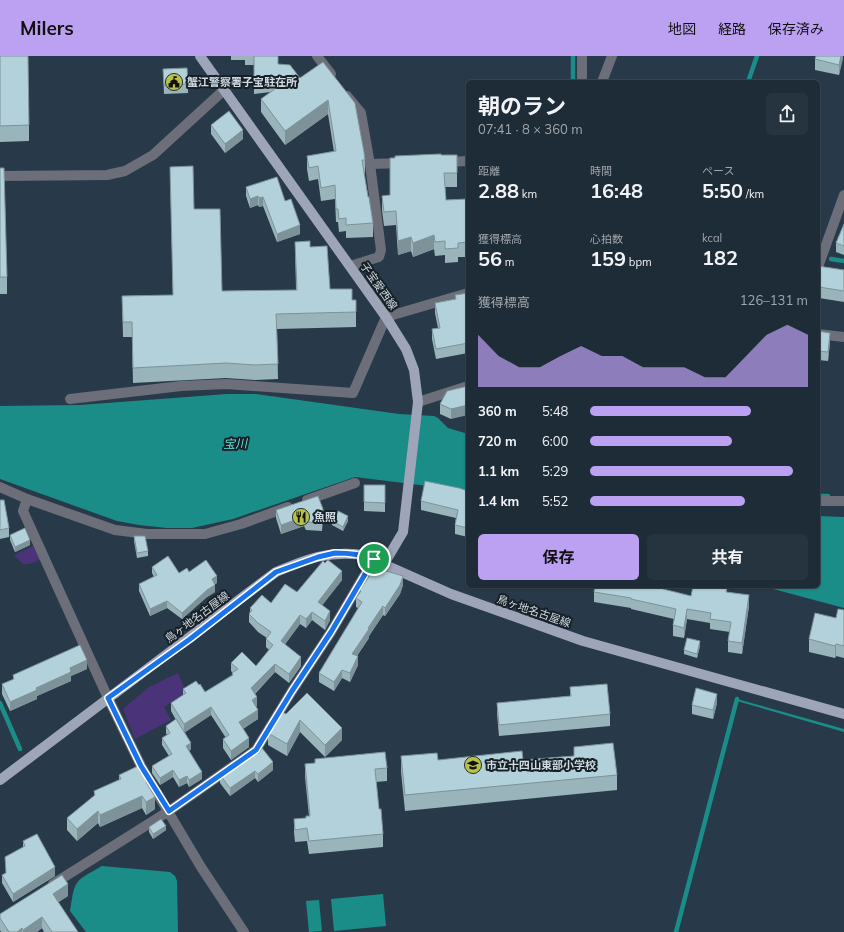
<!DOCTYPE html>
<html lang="ja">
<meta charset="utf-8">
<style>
:root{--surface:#1e2c37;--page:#26343f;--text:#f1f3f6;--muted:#a1a7ad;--line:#3c4852;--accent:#bca0f2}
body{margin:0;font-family:Mulish,"Noto Sans JP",sans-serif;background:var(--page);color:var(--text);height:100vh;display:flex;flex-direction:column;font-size:15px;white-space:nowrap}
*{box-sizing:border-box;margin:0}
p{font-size:13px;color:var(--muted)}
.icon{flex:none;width:22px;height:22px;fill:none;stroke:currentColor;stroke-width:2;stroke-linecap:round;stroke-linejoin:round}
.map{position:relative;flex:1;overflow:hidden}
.panel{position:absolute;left:466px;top:24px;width:354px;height:508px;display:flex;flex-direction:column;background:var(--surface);border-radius:6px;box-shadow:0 1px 3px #0004,0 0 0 1px var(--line)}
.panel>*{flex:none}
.pin{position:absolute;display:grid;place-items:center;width:34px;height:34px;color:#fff;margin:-17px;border:2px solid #fff;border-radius:50%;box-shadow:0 1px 4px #0007}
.round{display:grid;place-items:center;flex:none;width:42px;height:42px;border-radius:6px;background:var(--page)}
.summary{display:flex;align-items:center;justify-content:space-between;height:68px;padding:0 12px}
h1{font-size:22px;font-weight:700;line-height:30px}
.stats{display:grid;grid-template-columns:repeat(3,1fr);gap:6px;height:68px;padding:4px 12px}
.stats div{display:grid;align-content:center}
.stats b{font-size:20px;font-weight:700}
.stats small{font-size:11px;font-weight:400}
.stats p{font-size:11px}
.chart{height:112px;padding:8px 12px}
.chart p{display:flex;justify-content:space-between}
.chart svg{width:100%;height:72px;margin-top:4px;fill:var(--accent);opacity:.7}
.primary-button{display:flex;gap:8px;margin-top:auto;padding:8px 12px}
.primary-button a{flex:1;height:46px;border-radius:6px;background:var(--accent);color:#111;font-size:16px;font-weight:700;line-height:46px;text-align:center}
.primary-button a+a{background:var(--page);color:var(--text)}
ul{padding:0 12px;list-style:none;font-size:13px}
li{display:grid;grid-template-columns:64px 48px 1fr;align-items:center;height:30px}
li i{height:10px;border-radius:5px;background:var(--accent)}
header{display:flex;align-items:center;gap:24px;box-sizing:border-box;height:56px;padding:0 20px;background:var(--accent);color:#111}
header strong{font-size:19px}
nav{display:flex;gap:22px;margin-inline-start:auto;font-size:14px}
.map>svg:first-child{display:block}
.green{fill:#4b3379}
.water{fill:#1a8d89}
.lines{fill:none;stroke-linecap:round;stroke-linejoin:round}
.stream{stroke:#1a8d89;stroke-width:4.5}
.minor{stroke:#6c6f79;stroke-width:10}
.major{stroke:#9ea5b9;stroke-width:10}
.wall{fill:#99b4bb}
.shaded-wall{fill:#7d9299}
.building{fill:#b2d1da;stroke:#7d9299}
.route-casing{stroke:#fff;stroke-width:8}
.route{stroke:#1a73e8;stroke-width:5}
.labels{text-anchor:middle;stroke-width:4;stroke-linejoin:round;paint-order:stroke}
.poi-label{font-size:11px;font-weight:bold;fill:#cfdae3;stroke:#182027;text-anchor:start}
.street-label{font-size:11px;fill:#cfdae3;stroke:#182027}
.water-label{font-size:12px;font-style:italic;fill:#5ee8e3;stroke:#182027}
</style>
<header>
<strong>Milers</strong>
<nav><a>地図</a><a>経路</a><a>保存済み</a></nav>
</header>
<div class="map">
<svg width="844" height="876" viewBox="0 0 844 876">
<rect width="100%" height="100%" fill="#283a49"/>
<g class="green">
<path d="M33 490 40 504 29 508H23L14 499Z"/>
<path d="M178 617 186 636 164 651 171 664 135 683 123 653 149 631Z"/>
</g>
<g class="water">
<path d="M227 338H256L399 358 434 360 438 362 448 372 468 378V435L355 421 233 463 192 472H167L139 469 117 465 0 423V350L80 349Z"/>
<path d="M818 460 844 461V552L762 530H818Z"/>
<path d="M737 643 844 673V676L737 645Z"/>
<path d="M102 810 170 816 175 820 177 825 178 876H86L70 855C75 823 74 826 102 810Z"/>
<path d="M383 838 386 870 334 875 331 843Z"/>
<path d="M319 844 322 875 309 876 306 845Z"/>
</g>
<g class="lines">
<g class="stream">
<path d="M573 26V0"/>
<path d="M748 26 757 0"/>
<path d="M831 203 844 205"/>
<path d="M818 440H828"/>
<path d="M0 647 20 693"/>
<path d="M676 876 737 643"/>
</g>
<g class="minor">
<path d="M317 0 331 18"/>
<path d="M582 26V0"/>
<path d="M602 26 612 0"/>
<path d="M347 40 361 57 370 108 381 194 379 201 350 210"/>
<path d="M444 106 468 105"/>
<path d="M370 108 404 107"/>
<path d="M0 120 107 119 125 115 153 99 224 34"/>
<path d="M818 211 844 139"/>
<path d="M818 278 844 281"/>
<path d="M70 343 181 330 226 328 353 337 386 261 468 237"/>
<path d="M418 346 468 330"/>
<path d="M0 431 27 443 115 474 147 478H205L241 468 288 451"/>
<path d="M27 443 23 455 108 642 141 710 201 811 244 876"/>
<path d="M307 444 355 427"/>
<path d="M818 445H844"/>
<path d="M53 828 169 755 256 694 292 635 331 576 374 503"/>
</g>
<g class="major">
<path d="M200 0 386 261 406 293 414 314 418 346 403 476 384 508"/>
<path d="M0 724 276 516C307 503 329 494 363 499L451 538 583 585 844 658"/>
</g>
</g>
<g class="wall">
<path d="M0 0 29 69V85L0 86Z"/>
<path d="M231 0H278V8L300 22 323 6 365 104V117H364L373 167V181L346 182V175L339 176 338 166H336L335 143 321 145 318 123 309 125 307 113V100L334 96 328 58 285 89 261 56V43L271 36 254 38V9H245V4H231Z"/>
<path d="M843 0 839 19 815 14V3Z"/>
<path d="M163 13 188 28V37L164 38Z"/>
<path d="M211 69 243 83 225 97 211 78Z"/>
<path d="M441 99H457V131H445L446 144 468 143V201H458V206L445 207V199L435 200 434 193 413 201 411 195 398 199 396 169 384 170 382 154V140L390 139Z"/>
<path d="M170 111 194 153 222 235 296 234 295 186 310 191 330 233 352 244H356V271L277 273 278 323 255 324 226 322 133 327 132 281H123L122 240 173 239Z"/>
<path d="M0 112 7 221V238H0Z"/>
<path d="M246 131 285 145 300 178 277 186 263 150 259 151 258 149 250 152 246 140Z"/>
<path d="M844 168V199L836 196V187Z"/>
<path d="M818 210 844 214V246L819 242Z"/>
<path d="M468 237V298V297L436 303 432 283V273L438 272 435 257V247L455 243V239Z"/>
<path d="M818 275 830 286 828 305 818 304Z"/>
<path d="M468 330 451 363 440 358V348Z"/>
<path d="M385 429V456L364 455V446Z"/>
<path d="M468 435V481L455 478V469L456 462 421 454V445Z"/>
<path d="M0 444 9 472V481L0 483Z"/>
<path d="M276 454 323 462 322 475 306 474 304 470 281 478 276 462Z"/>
<path d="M332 465H348L343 475 332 469Z"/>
<path d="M10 479 30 489 15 496 10 484Z"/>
<path d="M134 480 148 495V500L137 502 134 485Z"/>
<path d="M152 511 179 517 189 516 217 527 215 528V536L207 541 182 563 167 552 150 560 139 535V528L154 521 152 517Z"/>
<path d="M342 524 322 549 330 564 325 574 312 564 306 572 300 568 285 588 301 610 289 627 275 616 255 638 257 650H256L258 663 243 673 249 691 231 704 223 692V683L226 682 211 659 185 676 191 693 189 695 202 723 189 731 187 727 179 731 173 721 160 729 152 717V710L169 700 162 689V682L167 679 166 677V670L176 664 171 655V647L183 639V633L199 629 205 636 232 619 233 617 231 615V607L256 610 269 594 266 591V583L267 582 258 576 249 566V558L250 556V552L271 547 297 536Z"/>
<path d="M403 529 400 538 385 560 383 559 369 580V582L357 600 358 609 350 626 342 622 334 635 319 626V617L358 552 356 551V542L360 537V534Z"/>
<path d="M664 530V534L691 540 714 531 727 530V536L749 550 742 598 728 596V585L730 576 710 573V567L687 563 684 582 673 580V569L674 563 631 553V552L594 546V536Z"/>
<path d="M844 554V602L836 600 835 602 809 596V583L836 562Z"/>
<path d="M700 590 697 602 684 598V594Z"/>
<path d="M87 613 71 620V625L37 640V643L10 655 2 638V628L13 624V619Z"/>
<path d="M570 631 610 658V670L499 680 497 658V647L570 640Z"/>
<path d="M307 637 342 684 325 701 300 676 287 700 268 689V677Z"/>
<path d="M717 647 713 663 692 658V649Z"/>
<path d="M574 691 617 719V734L405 755 401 716V700L438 704H523L574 700Z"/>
<path d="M258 698 273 714 258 726 255 722 230 740 220 727V719Z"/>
<path d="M315 703 387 712V725L376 726 379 753 383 778V791L309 798 307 785 295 786 294 776V763L306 762 309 760 305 721V708L315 707Z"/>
<path d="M119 719 149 730 155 753 146 759 142 752 100 771 98 767 77 785 67 774V762L94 740V735L119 724Z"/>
<path d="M149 771 166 774 153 783 149 776Z"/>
<path d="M23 785 55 820 13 846 2 827V819L6 817 23 791Z"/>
<path d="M68 840 58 846 78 876H44L42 872 37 876H1L0 874V858Z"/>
</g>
<g class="shaded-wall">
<path d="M841 0H843V3L839 19V9Z"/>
<path d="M328 44V58L285 89V75Z"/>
<path d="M243 74V83L225 97V88Z"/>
<path d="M258 140V149L250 152V143Z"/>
<path d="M263 141V150L259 151V142Z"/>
<path d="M300 169V178L277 186V178Z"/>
<path d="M434 179V193L413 201V187Z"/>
<path d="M411 181V195L398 199V185Z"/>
<path d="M819 231V242L818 248V237Z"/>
<path d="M830 277V286L828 305V296Z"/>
<path d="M468 349V359L451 363V353Z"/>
<path d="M348 460V465L343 475V471Z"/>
<path d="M304 461V470L281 478V469Z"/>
<path d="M30 484V489L15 496V491Z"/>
<path d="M342 515V524L318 555V546Z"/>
<path d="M217 520V527L212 530V523Z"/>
<path d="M403 520V529L400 538 385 560V552Z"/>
<path d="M215 529V536L207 541 182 563V557L207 534Z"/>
<path d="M749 539V550L742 598V587Z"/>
<path d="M167 545V552L150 560V553Z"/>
<path d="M383 550V559L369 580V582L352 606V598Z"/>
<path d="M687 553V563L684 582V572Z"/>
<path d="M330 555V564L325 574V565Z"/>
<path d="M312 556V564L306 572V563Z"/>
<path d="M300 559V568L281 594V585Z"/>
<path d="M700 585V590L697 602V598Z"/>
<path d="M836 588V600L835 602V590Z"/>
<path d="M358 600V609L350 626V617Z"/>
<path d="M301 601V610L289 627V618Z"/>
<path d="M87 604V613L71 620V625L37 640V643L10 655V646L70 612Z"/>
<path d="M275 608V616L251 641V632Z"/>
<path d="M342 614V622L334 635V626Z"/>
<path d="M717 638V647L713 663V654Z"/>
<path d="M257 641V650L252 653V644Z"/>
<path d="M211 651V659L184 677V668Z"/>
<path d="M258 654V663L239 675V666Z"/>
<path d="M300 664V676L287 700V688Z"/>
<path d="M342 672V684L325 701V689Z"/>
<path d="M249 682V691L231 704V695Z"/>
<path d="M191 687V693L186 697V690Z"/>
<path d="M273 706V714L258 726V718Z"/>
<path d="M173 714V721L160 729V722Z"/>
<path d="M255 715V722L230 740V732Z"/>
<path d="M202 716V723L189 731V724Z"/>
<path d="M187 720V727L179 731V724Z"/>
<path d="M149 724V736L146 726Z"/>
<path d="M142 740V752L100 771V759Z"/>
<path d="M155 741V753L146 759V746Z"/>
<path d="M98 755V767L77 785V773Z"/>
<path d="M166 770V774L153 783V778Z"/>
<path d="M55 811V820L13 846V838Z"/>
<path d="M68 828V840L53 850V838Z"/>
<path d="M42 861V872L37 876H23V874Z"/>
<path d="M22 872V876H17Z"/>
</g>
<g class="building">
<path d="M0 0H28L29 69 0 70Z"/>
<path d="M254 0H278V8L290 9 300 22 323 6 355 47 364 96 365 104H362L368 141H369L373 167 346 169V162L339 163 338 153H336L335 129 321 132 318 110 309 112 307 100 336 95 328 44 285 75 261 43 294 19 254 25Z"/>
<path d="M816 0H841L839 9 815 3Z"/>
<path d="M187 12 188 28 164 29 163 13Z"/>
<path d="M229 55 243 74 225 88 211 69Z"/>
<path d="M441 98V99H457V117H444L446 144 468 143V186L458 187V192L445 193V185L435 186 434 179 413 187 411 181 398 185 396 155 384 156 382 140 390 139V102H395V100Z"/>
<path d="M193 110 194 153H220L222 235 297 234 295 186 310 185V191L327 190 330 233H352V244H356V256L276 258 278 308 255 309 226 307 133 312 132 266H123L122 240 173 239 170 111Z"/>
<path d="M0 112H4L7 221H0Z"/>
<path d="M277 121 285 145 291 143 300 169 277 178 263 141 259 142 258 140 250 143 246 131Z"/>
<path d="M844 168V190L836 187Z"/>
<path d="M818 210 844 214V235L819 231 818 237Z"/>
<path d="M468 237V288V287L436 293 432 273 440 272 435 247 456 243 455 239Z"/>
<path d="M818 275 830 277 828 296 818 295Z"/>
<path d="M468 330V349L451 353 440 348 447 335Z"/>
<path d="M425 425 459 432 468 435V472L455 469 458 454 421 445Z"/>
<path d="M364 429H385V447L364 446Z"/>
<path d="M318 440 323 453 322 467 306 466 304 461 281 469 276 454Z"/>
<path d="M0 444H4L9 472 0 474Z"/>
<path d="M338 455 348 460 343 471 332 465Z"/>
<path d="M25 472 30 484 15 491 10 479Z"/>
<path d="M134 480H145L148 495 137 497Z"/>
<path d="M168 500 179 517 187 512 189 516 206 504 217 520 212 523 215 529 207 534 182 557 167 545 150 553 139 528 157 519 152 511Z"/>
<path d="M328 504 342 515 318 546 330 555 325 565 312 556 306 563 300 559 281 585 301 601 289 618 275 608 251 632 257 641 252 644 258 654 239 666 249 682 231 695 223 683 229 679 211 651 184 668 171 647 186 637 183 633 196 625 199 629 200 628 205 636 233 619 232 617 238 613 231 607 242 596 256 610 273 589 266 583 271 576 258 567 249 558 252 554 250 552 262 539 271 547 285 528 297 536 323 505 325 507Z"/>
<path d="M374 513 383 514 403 520 400 529 385 552 383 550 368 572 369 573 352 598 358 600 350 617 342 614 334 626 319 617 362 546 356 542 361 535 360 534Z"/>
<path d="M595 530H664L663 533 691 540 693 530H707L714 531V530H727L726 536 749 539 742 587 728 585 731 566 710 563 711 557 687 553 684 572 673 569 676 553 631 543V542L594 536Z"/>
<path d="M838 553 844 554V590L836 588 835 590 809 583 815 557 836 562Z"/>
<path d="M687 582 700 585 697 598 684 594Z"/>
<path d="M80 589 87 604 70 612 71 616 36 632 37 634 10 646 2 628 14 623 13 619Z"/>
<path d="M607 628 610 658 499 669 497 647 571 640 570 631Z"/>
<path d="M696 632 717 638 713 654 692 649Z"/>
<path d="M307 637 342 672 325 689 300 664 287 688 268 677 280 655 286 658Z"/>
<path d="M176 663 191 687 186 690 202 716 189 724 187 720 179 724 173 714 160 722 152 710 172 698 162 682 170 677 166 670Z"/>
<path d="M613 687 617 719 405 739 401 700 437 697 438 704 522 695 523 704 574 700V691Z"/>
<path d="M262 692 273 706 258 718 255 715 230 732 220 719 256 694 258 698Z"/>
<path d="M385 696 387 712 375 713 379 753H381L383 778 309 785 307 772 295 774 294 763 306 762V760H310L305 708 315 707V703Z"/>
<path d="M138 710 139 713 141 711 149 724 146 726 155 741 146 746 142 740 100 759 98 755 77 773 67 762 95 739 94 735 121 723 119 719Z"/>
<path d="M161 763 166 770 153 778 149 771Z"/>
<path d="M37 778 55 811 13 838 2 819 6 817 5 801 25 790 23 785Z"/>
<path d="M62 819 68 828 53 838 78 876H52L42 861 23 874 22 872 17 876H9L0 862V858Z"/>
</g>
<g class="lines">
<g class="route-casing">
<path id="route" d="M335 497C349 497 361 498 374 503L331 576 292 635 256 694 169 755 141 710 108 642 190 583 276 516 318 501Z"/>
</g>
<use href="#route" class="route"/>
</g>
<defs>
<g id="civic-disc" transform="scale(0.9)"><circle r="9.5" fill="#b8c147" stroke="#182027"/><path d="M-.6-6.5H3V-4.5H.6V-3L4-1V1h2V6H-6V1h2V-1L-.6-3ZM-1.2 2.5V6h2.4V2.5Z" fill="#111"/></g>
<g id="restaurant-disc" transform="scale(0.9)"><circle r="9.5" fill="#b8c147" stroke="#182027"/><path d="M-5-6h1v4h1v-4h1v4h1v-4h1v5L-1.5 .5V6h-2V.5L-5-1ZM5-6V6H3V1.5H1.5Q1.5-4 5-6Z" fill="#111"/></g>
<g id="school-disc" transform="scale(0.9)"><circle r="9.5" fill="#b8c147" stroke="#182027"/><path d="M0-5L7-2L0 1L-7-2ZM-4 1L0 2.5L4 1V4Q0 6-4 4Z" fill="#111"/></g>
</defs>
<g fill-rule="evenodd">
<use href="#civic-disc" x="174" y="26"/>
<use href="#restaurant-disc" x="301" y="461"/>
<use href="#school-disc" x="473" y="709"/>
</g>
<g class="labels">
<g class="poi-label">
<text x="187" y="30">蟹江警察署子宝駐在所</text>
<text x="314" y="465">魚照</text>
<text x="486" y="713">市立十四山東部小学校</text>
</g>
<g class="street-label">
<text transform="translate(379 230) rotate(55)" y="4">子宝愛西線</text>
<text transform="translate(534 555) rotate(19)" y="4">鳥ヶ地名古屋線</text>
<text transform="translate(197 561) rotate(-37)" y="4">鳥ヶ地名古屋線</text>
</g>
<g class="water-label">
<text transform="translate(235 388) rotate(-2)" y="4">宝川</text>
</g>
</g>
</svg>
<div class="pin" style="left:374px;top:503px;background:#1e9e55"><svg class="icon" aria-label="arrive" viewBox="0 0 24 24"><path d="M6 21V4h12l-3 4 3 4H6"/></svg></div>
<section class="panel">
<div class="summary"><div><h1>朝のラン</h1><p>07:41 · 8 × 360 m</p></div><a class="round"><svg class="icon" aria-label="share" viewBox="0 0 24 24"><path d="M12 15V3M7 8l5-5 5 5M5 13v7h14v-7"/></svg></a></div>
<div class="stats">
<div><p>距離</p><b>2.88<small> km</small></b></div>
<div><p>時間</p><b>16:48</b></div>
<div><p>ペース</p><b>5:50<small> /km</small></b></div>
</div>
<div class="stats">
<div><p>獲得標高</p><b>56<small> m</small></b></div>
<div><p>心拍数</p><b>159<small> bpm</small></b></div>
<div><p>kcal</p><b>182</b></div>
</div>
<div class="chart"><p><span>獲得標高</span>126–131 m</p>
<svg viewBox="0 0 160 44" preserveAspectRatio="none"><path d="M0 44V12L10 25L20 32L30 32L40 25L50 19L60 25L70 25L80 32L90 32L100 32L110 38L120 38L130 25L140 12L150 6L160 12V44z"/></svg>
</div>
<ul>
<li><b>360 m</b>5:48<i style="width:74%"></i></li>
<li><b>720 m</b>6:00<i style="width:65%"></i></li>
<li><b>1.1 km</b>5:29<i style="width:93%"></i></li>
<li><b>1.4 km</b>5:52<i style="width:71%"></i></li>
</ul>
<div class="primary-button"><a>保存</a><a>共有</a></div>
</section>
</div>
